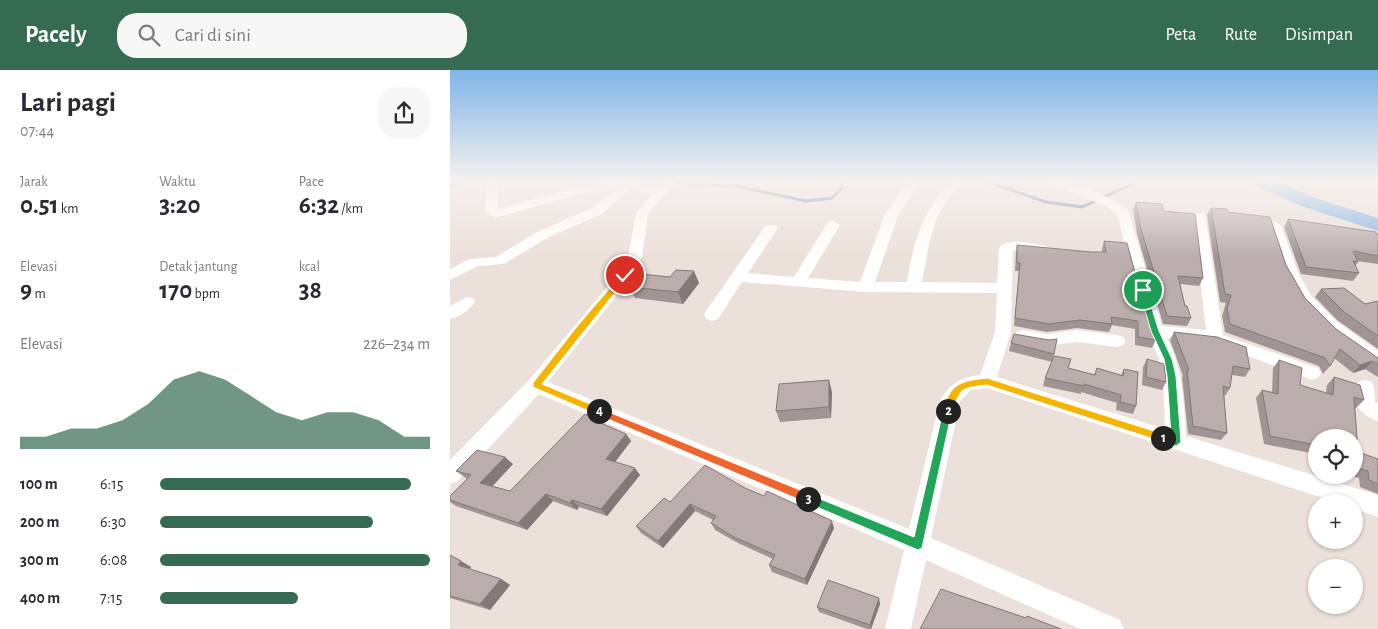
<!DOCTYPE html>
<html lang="id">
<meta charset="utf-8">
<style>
:root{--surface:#fff;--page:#f7f7f7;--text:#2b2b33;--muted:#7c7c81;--accent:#356b51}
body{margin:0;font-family:"Alegreya Sans",sans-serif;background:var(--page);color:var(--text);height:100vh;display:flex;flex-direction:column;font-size:19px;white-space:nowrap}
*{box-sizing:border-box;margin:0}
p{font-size:16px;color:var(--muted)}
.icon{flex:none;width:28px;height:28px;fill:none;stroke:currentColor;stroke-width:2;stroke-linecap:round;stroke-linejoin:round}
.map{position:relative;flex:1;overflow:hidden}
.panel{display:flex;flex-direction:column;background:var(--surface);width:450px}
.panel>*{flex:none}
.buttons{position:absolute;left:858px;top:359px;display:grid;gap:10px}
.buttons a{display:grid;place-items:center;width:55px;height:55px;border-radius:50%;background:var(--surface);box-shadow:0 1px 4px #0004;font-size:25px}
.pin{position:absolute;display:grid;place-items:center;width:42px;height:42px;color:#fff;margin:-21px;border:2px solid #fff;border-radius:50%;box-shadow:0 1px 5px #0007}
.km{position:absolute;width:25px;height:25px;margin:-12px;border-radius:50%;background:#222;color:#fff;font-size:14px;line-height:25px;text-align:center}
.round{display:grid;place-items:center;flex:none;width:52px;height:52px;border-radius:20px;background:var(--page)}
.summary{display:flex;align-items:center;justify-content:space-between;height:85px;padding:0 20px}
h1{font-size:28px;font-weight:700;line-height:38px}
.figures{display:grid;grid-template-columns:repeat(3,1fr);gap:8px;height:85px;padding:5px 20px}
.figures div{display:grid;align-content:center}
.figures b{font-size:25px;font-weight:700}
.figures small{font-size:14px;font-weight:400}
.figures p{font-size:14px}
.chart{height:140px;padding:10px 20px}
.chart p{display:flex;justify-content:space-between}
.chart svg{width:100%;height:90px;margin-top:5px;fill:var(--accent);opacity:.7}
ul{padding:0 20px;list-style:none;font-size:16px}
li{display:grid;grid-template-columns:80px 60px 1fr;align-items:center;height:38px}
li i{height:12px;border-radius:6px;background:var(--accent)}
header{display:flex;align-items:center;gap:30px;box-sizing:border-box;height:70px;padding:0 25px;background:var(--accent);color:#fff}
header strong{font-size:24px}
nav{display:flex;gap:28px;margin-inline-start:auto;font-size:18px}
.search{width:350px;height:45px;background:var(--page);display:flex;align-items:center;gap:12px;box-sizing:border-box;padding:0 18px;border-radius:20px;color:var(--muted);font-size:19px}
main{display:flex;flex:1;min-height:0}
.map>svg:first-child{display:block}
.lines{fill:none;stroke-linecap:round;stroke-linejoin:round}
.stream{stroke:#6384a8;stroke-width:3}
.river{fill:#84b5e9;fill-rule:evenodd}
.minor{fill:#fff;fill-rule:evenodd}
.wall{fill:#a09594}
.shaded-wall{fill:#827978}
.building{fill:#baadac;stroke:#827978}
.split-1{fill:#22a559;stroke:#fff}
.split-2{fill:#f5b400;stroke:#fff}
.split-3{fill:#22a559;stroke:#fff}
.split-4{fill:#f0652b;stroke:#fff}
.split-5{fill:#f5b400;stroke:#fff}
</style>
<header>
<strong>Pacely</strong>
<div class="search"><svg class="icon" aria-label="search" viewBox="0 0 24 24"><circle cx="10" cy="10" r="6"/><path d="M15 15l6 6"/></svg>Cari di sini</div>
<nav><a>Peta</a><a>Rute</a><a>Disimpan</a></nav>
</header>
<main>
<section class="panel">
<div class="summary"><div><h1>Lari pagi</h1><p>07:44</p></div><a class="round"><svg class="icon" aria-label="share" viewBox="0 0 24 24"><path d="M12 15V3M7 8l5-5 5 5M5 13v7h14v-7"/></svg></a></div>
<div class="figures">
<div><p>Jarak</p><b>0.51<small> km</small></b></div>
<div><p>Waktu</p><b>3:20</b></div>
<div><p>Pace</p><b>6:32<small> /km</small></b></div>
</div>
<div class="figures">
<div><p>Elevasi</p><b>9<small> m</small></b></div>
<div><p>Detak jantung</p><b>170<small> bpm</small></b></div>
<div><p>kcal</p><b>38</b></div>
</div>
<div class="chart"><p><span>Elevasi</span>226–234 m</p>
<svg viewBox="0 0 160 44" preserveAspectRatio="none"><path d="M0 44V38L10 38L20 34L30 34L40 30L50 22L60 10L70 6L80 10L90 18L100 26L110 30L120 26L130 26L140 30L150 38L160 38V44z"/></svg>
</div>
<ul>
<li><b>100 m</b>6:15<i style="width:93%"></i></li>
<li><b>200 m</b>6:30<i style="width:79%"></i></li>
<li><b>300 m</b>6:08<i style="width:100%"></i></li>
<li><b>400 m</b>7:15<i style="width:51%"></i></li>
</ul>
</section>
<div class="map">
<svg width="928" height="559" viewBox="0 0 928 559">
<rect width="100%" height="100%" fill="#ece0da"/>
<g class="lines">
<g class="stream">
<path d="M212 110 237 114 286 116 356 131 382 128 393 117 390 110"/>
<path d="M532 110 596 132 632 137 691 110"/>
<path d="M0 115 15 110"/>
</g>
<path class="river" d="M800 110H824L868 129 928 148V161L854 137 803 114Z"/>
<g class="minor">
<path d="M36 110H48V139L120 119 156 112 178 111 208 118 215 110H228L198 143 192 187 183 205 98 312 459 459 490 331C499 314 511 307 530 305L545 262 547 223 416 222 292 212 268 249 262 251 256 249 254 245 256 241 316 155H326L328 158 298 203 344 207 378 152 383 151 390 155 358 208 410 212 434 146 455 116 449 110H463L468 115 448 146 425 212H457C463 174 473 139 502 110H510L512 113 500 126 487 147 479 174 472 212 547 213 549 178C558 167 584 173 596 176L598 179 596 182 563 180 561 262 547 307 715 359 713 306 709 289 697 261 667 144 656 136 602 115 600 112 601 110C624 110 659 127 678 139L712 256 756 260 743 146 745 143H755L773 265 868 298 871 303 868 308 862 310 769 275 767 272 717 268C734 303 733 328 736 366L928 425V447L904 439V432H885L537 318 521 320 510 331 481 468 670 550 674 559H630L476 490 461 559H435L454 480 89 324 8 411 0 414V390L79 310 169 203 178 187 186 143 202 124 180 119 152 144 97 168 54 194 28 196 0 210V199L20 189 46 187 87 162 142 138 166 119 127 125 45 148 36 142Z"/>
<path d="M824 151 831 155 849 205 863 228 886 251 928 281V297L922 295C900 279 877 265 859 245 836 220 827 186 817 155Z"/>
<path d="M17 227 23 228 25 232C20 240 9 247 0 249V236Z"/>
<path d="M573 260 597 264 627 260 667 265 673 267 676 271 673 275 667 277 627 272 597 276 567 270 564 266 567 262Z"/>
<path d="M915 310 922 312 924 317 925 332 928 333V351C910 345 898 331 908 312Z"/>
</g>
</g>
<g class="wall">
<path d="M686 132 714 141 753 208 749 216 730 214 735 236 741 248 737 256 713 254 687 164 683 139Z"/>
<path d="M761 138 777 142 836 195 855 228 886 259 928 288V307L915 299 903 303 884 288 880 296 873 304 869 296 775 262 772 246 776 233 770 232 757 145Z"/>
<path d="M838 149 928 164V194L907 191 908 192 905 196 909 203 903 211 851 204 834 157Z"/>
<path d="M654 171 699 254 706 270 702 278 685 275V259L662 255 659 262 627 258 597 262 564 256 569 201H565L566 183 567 175 641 182H652V179Z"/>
<path d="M220 207 249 213 233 234 185 228 179 217Z"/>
<path d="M871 219 915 234 928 231V279L887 250 865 227Z"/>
<path d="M724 262 800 299 795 307 782 305 780 318 775 326 774 325 777 363 771 370 738 364 732 307 733 306 720 270Z"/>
<path d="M561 273 604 284 602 290 618 298 644 305 647 298 671 305 674 299 686 336 683 344 666 340 667 333 631 322V324L593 316 595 308 602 292 559 281Z"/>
<path d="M697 289 716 312 712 320 692 315 693 297Z"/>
<path d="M829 290 850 315 876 323 877 315 884 307 914 330 906 338H905L908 382 928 389V424L910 417 909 408 897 405H904V368H866V384L814 374 806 328 812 320 822 322 823 298Z"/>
<path d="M382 322 381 348 330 352 326 341Z"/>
<path d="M153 354 176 364 181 371 165 392 190 405 157 446 129 437 127 440 103 431 77 460 6 436 0 432V426L17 409 6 401 63 394 42 416 60 421Z"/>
<path d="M295 418 384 458 357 515 322 502 319 495 323 489 288 473 265 460 261 453 263 450 245 441 213 478 191 463 186 456 220 432Z"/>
<path d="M0 485 21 497 20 499 51 509 60 515 40 540 0 528Z"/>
<path d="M430 534 421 559H417L369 542 367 537Z"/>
</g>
<g class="shaded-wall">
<path d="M244 201 249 213 233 234 228 222Z"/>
<path d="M922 291 915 299 903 303 910 295Z"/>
<path d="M379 310 382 322 381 348 379 337Z"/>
<path d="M176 364 181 371 162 396 156 389Z"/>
<path d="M55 387 63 394 39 420 30 413Z"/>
<path d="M185 398 190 405 157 446 151 439Z"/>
<path d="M96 424 103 431 77 460 68 453Z"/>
<path d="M122 430 129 437 127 440 120 433Z"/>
<path d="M240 434 245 441 213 478 208 471Z"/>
<path d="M382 451 384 458 357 515 355 509Z"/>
<path d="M11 491 21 497 18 501 8 495Z"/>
<path d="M51 509 60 515 40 540 30 534Z"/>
<path d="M429 528 430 534 421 559 420 555Z"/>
</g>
<g class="building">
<path d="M686 132 712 134 714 141 745 144 753 208 728 206 735 236H737L741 248 717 246 690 156Z"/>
<path d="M761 138 777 139V142L820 147 836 195 855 228 886 259 928 288V294L922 291 910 295 890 279 880 296 875 288 780 254 777 238 781 225 775 224Z"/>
<path d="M838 149 926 162V164H928V186L903 181 908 192 903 191 909 203 856 197Z"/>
<path d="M654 171 677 173 699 254 706 270 688 267V251L661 247 662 254 630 250 599 254 565 248 570 193H567V175L641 182H656Z"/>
<path d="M226 200 244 201 228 222 179 217 191 204 220 207Z"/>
<path d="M894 218 915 234 928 231V266L894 242 871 219Z"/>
<path d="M724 262 767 267 796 277 800 299 783 296 780 318 773 316 777 363 743 356 737 300H739Z"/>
<path d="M564 264 599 270 607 269 604 284 561 273Z"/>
<path d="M604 286 621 289 618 298 645 305 647 298 673 306 674 299 688 302 686 336 670 332 671 325 634 314V316L595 308Z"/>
<path d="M697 289 714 294 716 312 696 307Z"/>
<path d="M829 290 852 298 850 315 883 325 884 307 910 315 914 330 904 327 908 382 928 389V414L919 410 918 401 904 397V368H866V375L820 366 812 320 828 324Z"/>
<path d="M379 310V337L326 341 329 314Z"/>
<path d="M135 344 153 354 176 364 156 389 185 398 151 439 122 430 120 433 96 424 68 453 0 430V426L21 405 6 401 27 380 55 387 30 413 60 421Z"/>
<path d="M255 395 295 418 314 426 317 421 382 451 355 509 319 495 325 485 284 467 261 453 266 446 240 434 208 471 186 456 214 428 220 432Z"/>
<path d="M0 485 11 491 8 495 51 509 30 534 0 526Z"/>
<path d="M378 510 429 528 420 555 367 537Z"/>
<path d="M491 519 576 548 577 546 611 559H470Z"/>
</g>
<linearGradient id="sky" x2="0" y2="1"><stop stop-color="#80b4e8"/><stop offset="0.59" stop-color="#f6f1ee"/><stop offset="1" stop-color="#f6f1ee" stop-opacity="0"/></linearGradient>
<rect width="928" height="188" fill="url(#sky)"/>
<path class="split-1" d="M693 218 696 220 709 261 722 289 726 306 731 372 726 376 709 371 708 368 713 364 721 366 717 306 714 289 701 261 689 220Z"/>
<path class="split-2" d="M537 308 713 364 717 368 713 372 537 315C507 318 512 319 501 344H494L493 341C500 313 511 311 537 308Z"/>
<path class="split-3" d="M498 338 502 341 472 478 468 480 355 432 353 429 355 425 358 424 464 467 493 341Z"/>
<path class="split-4" d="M149 338 362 425 364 429 362 432H355L146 344V339Z"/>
<path class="split-5" d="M173 203 179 205 92 314 152 339V344H146L83 317V313L129 254Z"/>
</svg>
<div class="buttons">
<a><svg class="icon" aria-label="locate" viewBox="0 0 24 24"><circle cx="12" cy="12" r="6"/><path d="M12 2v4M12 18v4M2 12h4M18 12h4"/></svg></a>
<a>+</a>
<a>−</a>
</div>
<div class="pin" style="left:693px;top:220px;background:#1e9e55"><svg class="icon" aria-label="arrive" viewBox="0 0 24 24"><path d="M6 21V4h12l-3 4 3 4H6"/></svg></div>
<div class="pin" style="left:175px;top:205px;background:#d93025"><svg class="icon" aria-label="check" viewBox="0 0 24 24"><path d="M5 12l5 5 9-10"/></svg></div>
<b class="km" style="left:713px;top:368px">1</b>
<b class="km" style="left:498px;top:341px">2</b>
<b class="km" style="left:358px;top:429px">3</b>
<b class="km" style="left:149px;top:341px">4</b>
</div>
</main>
